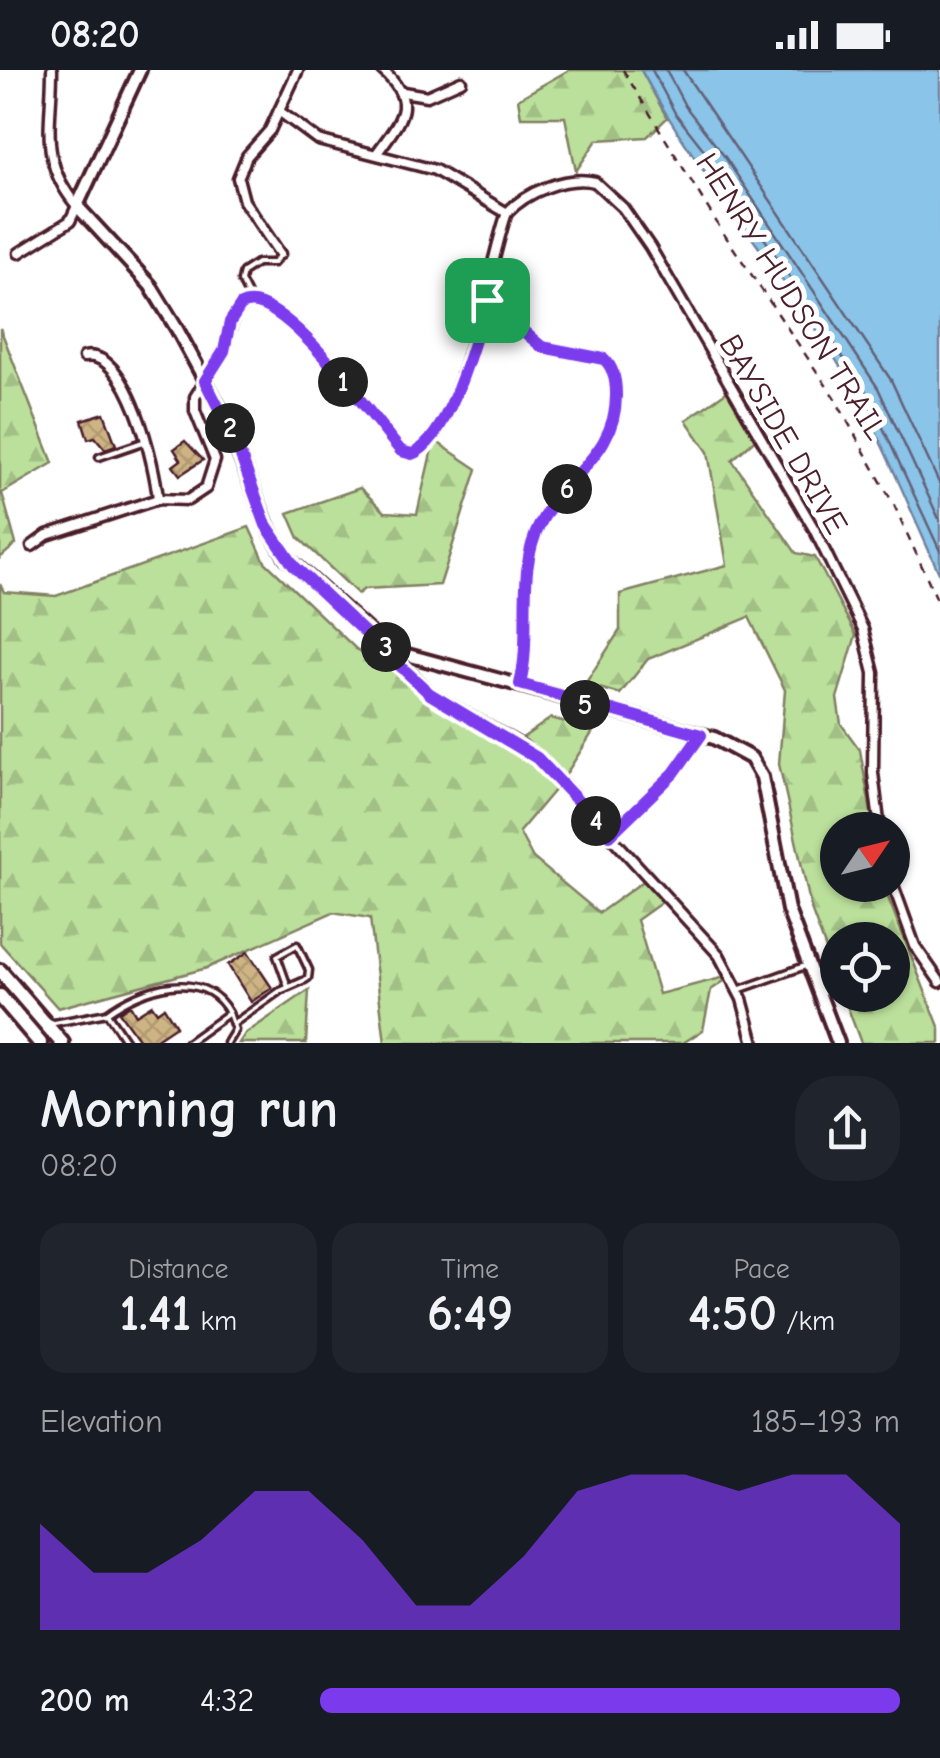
<!DOCTYPE html>
<meta charset="utf-8">
<style>
:root{--surface:#171b24;--page:#20242c;--text:#f1f3f6;--muted:#9ea1a6;--accent:#7c3aed}
body{margin:0;font-family:"Comic Neue",sans-serif;background:var(--page);color:var(--text);height:100vh;display:flex;flex-direction:column;font-size:38px;white-space:nowrap}
*{box-sizing:border-box;margin:0}
p{font-size:32px;color:var(--muted)}
.icon{flex:none;width:55px;height:55px;fill:none;stroke:currentColor;stroke-width:2;stroke-linecap:round;stroke-linejoin:round}
.map{position:relative;height:973px;overflow:hidden}
.panel{display:flex;flex-direction:column;background:var(--surface);flex:1}
.panel>*{flex:none}
.needle{width:65px;rotate:55deg}
.buttons{position:absolute;left:820px;top:742px;display:grid;gap:20px}
.buttons a{display:grid;place-items:center;width:90px;height:90px;border-radius:50%;background:var(--surface);box-shadow:0 2px 8px #0004;font-size:50px}
.pin{position:absolute;display:grid;place-items:center;width:85px;height:85px;color:#fff;margin:-42px;border-radius:20px;box-shadow:0 5px 15px #0006}
.km{position:absolute;width:50px;height:50px;margin:-25px;border-radius:50%;background:#222;color:#fff;font-size:28px;line-height:50px;text-align:center}
.round{display:grid;place-items:center;flex:none;width:105px;height:105px;border-radius:40px;background:var(--page)}
.overview{display:flex;align-items:center;justify-content:space-between;height:170px;padding:0 40px}
h1{font-size:55px;font-weight:800;line-height:75px}
.stats{display:grid;grid-template-columns:repeat(3,1fr);gap:15px;height:170px;padding:10px 40px}
.stats div{display:grid;align-content:center;border-radius:25px;background:var(--page);text-align:center}
.stats b{font-size:50px;font-weight:800}
.stats small{font-size:28px;font-weight:400}
.stats p{font-size:28px}
.chart{height:280px;padding:20px 40px}
.chart p{display:flex;justify-content:space-between}
.chart svg{width:100%;height:180px;margin-top:10px;fill:var(--accent);opacity:.7}
ul{padding:0 40px;list-style:none;font-size:32px}
li{display:grid;grid-template-columns:160px 120px 1fr;align-items:center;height:75px}
li i{height:25px;border-radius:12px;background:var(--accent)}
.status{display:flex;justify-content:space-between;align-items:center;height:70px;padding:0 50px;background:var(--surface);direction:ltr}
.status svg{height:28px;fill:currentColor}
.map>svg:first-child{display:block}
.forest{fill:url(#forest-firs);stroke:#828063;stroke-width:2.5}
.water{fill:#8bc4e9;stroke:#71829d;stroke-width:2.5}
.lines{fill:none;stroke-linecap:round;stroke-linejoin:round}
.shore{stroke:#646177;stroke-width:2.5}
.building{fill:url(#building-cross-hatch);stroke:#4a1f2b;stroke-width:2.5}
.service-casing{stroke:#4a1f2b;stroke-width:11}
.minor-casing{stroke:#4a1f2b;stroke-width:15}
.tertiary-casing{stroke:#4a1f2b;stroke-width:18}
.trunk-casing{stroke:#4a1f2b;stroke-width:20}
.path{stroke:#4a1f2b;stroke-width:2.5;stroke-dasharray:8 8;stroke-linecap:butt}
.service{stroke:#fff;stroke-width:4}
.minor{stroke:#fff;stroke-width:8}
.tertiary{stroke:#fff;stroke-width:10}
.trunk{stroke:#fff;stroke-width:12}
.route-casing{stroke:#fff;stroke-width:20}
.route{stroke:#7c3aed;stroke-width:12}
.labels{text-anchor:middle;stroke-width:10;stroke-linejoin:round;paint-order:stroke}
.street-label{font-size:32px;fill:#4a1f2b;stroke:#fff}
</style>
<div class="status"><b>08:20</b><svg viewBox="0 0 49 12"><path d="M0 12V9h3v3zM5 12V6h3v6zM10 12V3h3v9zM15 12V0h3v12zM26 1h20v11H26zM47 4h2v5h-2z"/></svg></div>
<div class="map">
<svg width="940" height="973" viewBox="0 0 940 973">
<defs>
<pattern id="forest-firs" width="22" height="20" patternUnits="userSpaceOnUse" patternTransform="scale(2.5)"><rect width="22" height="20" fill="#bbe09b"/><path d="M5 1l3.5 6h-7zM16 11l3.5 6h-7z" fill="#a2c086"/></pattern>
<pattern id="building-cross-hatch" width="8" height="8" patternUnits="userSpaceOnUse" patternTransform="scale(2.5)"><rect width="8" height="8" fill="#ceb484"/><path d="M0 0l8 8M0 8l8-8" fill="none" stroke="#b29a72"/></pattern>
</defs>
<rect width="100%" height="100%" fill="#fff"/>
<filter id="ink" filterUnits="userSpaceOnUse"><feTurbulence type="fractalNoise" baseFrequency=".01" numOctaves="2"/><feDisplacementMap in="SourceGraphic" scale="20" xChannelSelector="R" yChannelSelector="G"/><feConvolveMatrix kernelMatrix="1 2 1 2 8 2 1 2 1" color-interpolation-filters="sRGB"/></filter>
<g filter="url(#ink)">
<g class="forest">
<path d="M569 0H641L667 48 647 67 597 70 576 101 565 47H521L518 29Z"/>
<path d="M0 258 53 393 2 423 16 474 0 488Z"/>
<path d="M732 318 760 365 732 390 796 483 815 487 856 565 837 628 841 654 860 680 874 760H838V815H883L940 959V973H861L843 925H892V870H838L837 909 812 842 779 694 785 620 749 547 648 589 620 624 585 614 620 560V524L727 495 708 382 686 350Z"/>
<path d="M434 370 477 399 440 515 364 519 358 524 299 468 288 443 360 418 385 442 417 444Z"/>
<path d="M249 457 265 492 356 579 415 608 445 637 518 671 551 648 594 660 561 712 519 762 533 788 599 843 652 805 672 825 637 850 659 924 733 905 711 920 703 960 683 973H385L370 848 333 842 207 898 58 938 0 873V514L4 522 56 526Z"/>
<path d="M309 920 306 973H239L245 964Z"/>
</g>
<path class="water" d="M641 0H940V505C913 447 890 387 860 331 797 215 703 116 641 0Z"/>
<g class="lines">
<g class="shore">
<path d="M652 0 675 43 715 94 868 325 940 481"/>
<path d="M666 0 685 36 725 87 878 318 940 451"/>
<path d="M683 0 891 310 940 415"/>
</g>
</g>
<g class="building">
<path d="M104 343 116 375 105 379 95 367 88 369 82 350Z"/>
<path d="M185 371 203 390 180 405 173 396 181 390 174 379Z"/>
<path d="M248 882 272 918 251 932 228 895Z"/>
<path d="M130 935 136 945 152 935 157 942 164 937 176 956 155 970 157 973H141L119 942Z"/>
</g>
<g class="lines">
<g class="service-casing">
<g id="service">
<path d="M250 229 241 211 243 202 257 193H274L280 184"/>
<path d="M99 387 143 372"/>
<path d="M610 765 675 703 700 666"/>
<path d="M738 920 808 895"/>
<path d="M107 943C140 918 204 896 229 943"/>
<path d="M49 954 107 943 127 973"/>
<path d="M233 954 280 921 305 910 308 908 309 900 297 875 277 886 288 917"/>
<path d="M187 973 229 943 235 960 227 973"/>
</g>
</g>
<g class="minor-casing">
<g id="minor">
<path d="M403 22 427 26 461 11"/>
<path d="M279 41 318 70 435 100 507 143"/>
<path d="M377 83C401 49 419 33 382 0"/>
<path d="M19 183 70 151 77 136C38 90 52 55 52 0"/>
<path d="M280 184 244 131 238 108 247 86 270 60 298 0"/>
<path d="M487 231 542 277 604 289C614 298 616 311 616 324 616 382 570 404 543 447 514 495 534 561 519 614"/>
<path d="M84 287C128 277 155 396 158 429"/>
<path d="M32 476 47 465 158 429 188 430 206 418 215 390 195 341V327L224 281 234 244 247 232C294 229 369 345 401 381 456 403 492 177 507 143 526 122 567 105 595 112L623 138 650 177 814 459 863 559 874 603 873 703 880 760"/>
<path d="M389 580 431 624 523 676 554 704 719 885 742 929 754 973"/>
<path d="M892 812 915 876 940 912"/>
</g>
</g>
<g class="tertiary-casing">
<path id="tertiary" d="M140 0 77 136 150 215 177 259 225 348 267 455 286 487 389 580 714 668 751 688 762 707 788 840 838 973"/>
</g>
<g class="trunk-casing">
<g id="trunk">
<path d="M0 901 62 973"/>
<path d="M0 926 40 973"/>
</g>
</g>
<path class="path" d="M623 0 722 161 834 327 894 435 940 536"/>
<use href="#service" class="service"/>
<use href="#minor" class="minor"/>
<use href="#tertiary" class="tertiary"/>
<use href="#trunk" class="trunk"/>
</g>
</g>
<g class="lines" filter="url(#ink)">
<g class="route-casing">
<path id="route" d="M487 230 542 277 604 289C614 298 616 311 616 324 617 385 564 406 540 454 515 502 533 563 520 614L701 665 674 703 610 765 537 688 430 624 294 496 266 455 235 370 205 311 224 281 230 252 241 235C280 213 375 352 401 381L412 384C449 370 476 267 487 230Z"/>
</g>
<use href="#route" class="route"/>
</g>
<g class="labels">
<g class="street-label">
<text transform="translate(792 226) rotate(58)" y="11">HENRY HUDSON TRAIL</text>
<text transform="translate(784 364) rotate(60)" y="11">BAYSIDE DRIVE</text>
</g>
</g>
</svg>
<div class="buttons">
<a><svg class="needle" viewBox="-14 -14 28 28"><path d="M0-13l5 13h-10z" fill="#e53935"/><path d="M0 13l5-13h-10z" fill="#9ea1a6"/></svg></a>
<a><svg class="icon" aria-label="locate" viewBox="0 0 24 24"><circle cx="12" cy="12" r="6"/><path d="M12 2v4M12 18v4M2 12h4M18 12h4"/></svg></a>
</div>
<div class="pin" style="left:487px;top:230px;background:#1e9e55"><svg class="icon" aria-label="arrive" viewBox="0 0 24 24"><path d="M6 21V4h12l-3 4 3 4H6"/></svg></div>
<b class="km" style="left:343px;top:312px">1</b>
<b class="km" style="left:230px;top:358px">2</b>
<b class="km" style="left:386px;top:577px">3</b>
<b class="km" style="left:596px;top:751px">4</b>
<b class="km" style="left:585px;top:635px">5</b>
<b class="km" style="left:567px;top:419px">6</b>
</div>
<section class="panel">
<div class="overview"><div><h1>Morning run</h1><p>08:20</p></div><a class="round"><svg class="icon" aria-label="share" viewBox="0 0 24 24"><path d="M12 15V3M7 8l5-5 5 5M5 13v7h14v-7"/></svg></a></div>
<div class="stats">
<div><p>Distance</p><b>1.41<small> km</small></b></div>
<div><p>Time</p><b>6:49</b></div>
<div><p>Pace</p><b>4:50<small> /km</small></b></div>
</div>
<div class="chart"><p><span>Elevation</span>185–193 m</p>
<svg viewBox="0 0 160 44" preserveAspectRatio="none"><path d="M0 44V18L10 30L20 30L30 22L40 10L50 10L60 22L70 38L80 38L90 26L100 10L110 6L120 6L130 10L140 6L150 6L160 18V44z"/></svg>
</div>
<ul>
<li><b>200 m</b>4:32<i style="width:100%"></i></li>
</ul>
</section>
